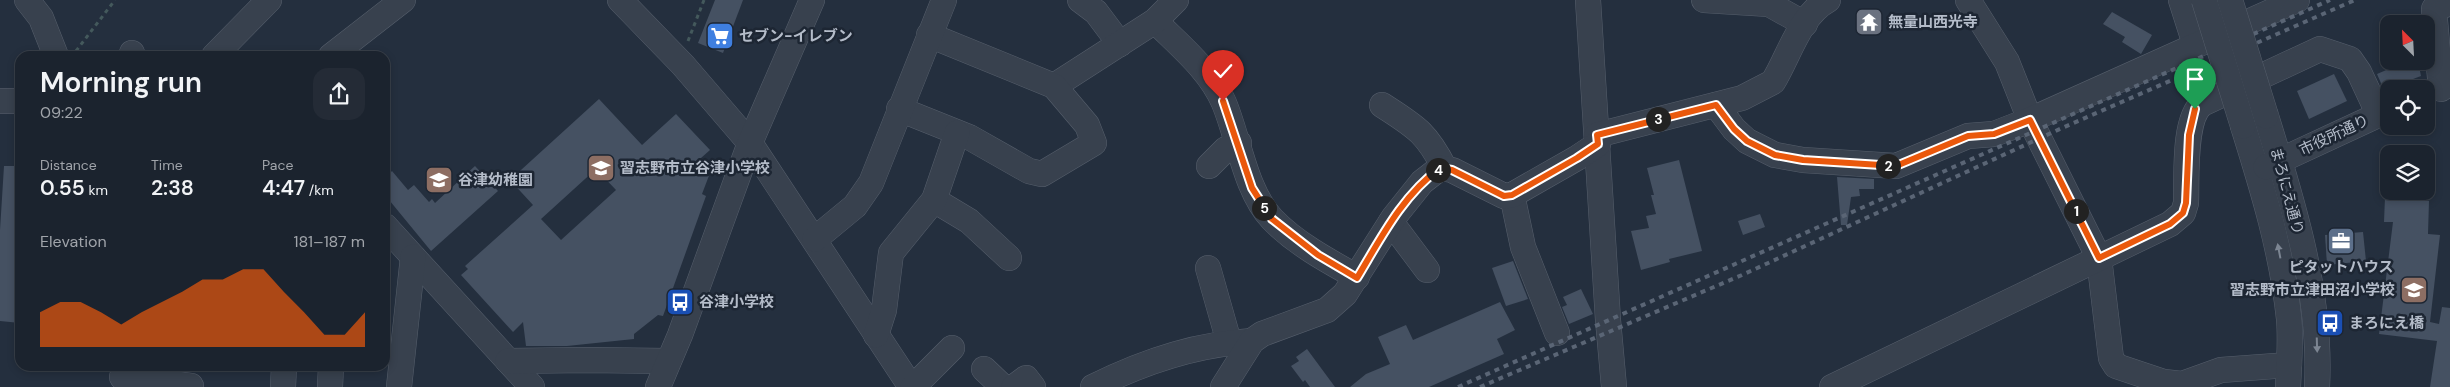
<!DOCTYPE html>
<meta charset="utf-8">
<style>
:root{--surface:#1b232e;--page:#242b36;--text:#f1f3f6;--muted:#a0a4aa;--line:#39404a;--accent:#ea580c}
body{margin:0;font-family:"DM Sans","Noto Sans JP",sans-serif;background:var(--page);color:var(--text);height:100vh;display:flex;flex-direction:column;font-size:19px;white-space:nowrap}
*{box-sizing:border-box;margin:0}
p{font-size:16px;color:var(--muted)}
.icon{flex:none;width:28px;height:28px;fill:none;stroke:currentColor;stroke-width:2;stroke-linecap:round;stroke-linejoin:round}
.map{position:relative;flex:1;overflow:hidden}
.side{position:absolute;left:15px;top:51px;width:375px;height:320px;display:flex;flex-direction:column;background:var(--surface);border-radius:15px;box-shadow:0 2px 8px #0003,0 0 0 1px var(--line)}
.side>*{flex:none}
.needle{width:32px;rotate:336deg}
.buttons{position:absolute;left:2380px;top:15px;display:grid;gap:10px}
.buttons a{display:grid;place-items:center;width:55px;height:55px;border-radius:10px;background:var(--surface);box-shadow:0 2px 8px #0003,0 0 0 1px var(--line);font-size:25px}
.pin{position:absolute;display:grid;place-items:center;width:42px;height:42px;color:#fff;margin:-51px -21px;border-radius:50% 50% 50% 0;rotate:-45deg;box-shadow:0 0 5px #0007}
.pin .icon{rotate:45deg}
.km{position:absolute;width:25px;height:25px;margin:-12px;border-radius:50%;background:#222;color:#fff;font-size:14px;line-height:25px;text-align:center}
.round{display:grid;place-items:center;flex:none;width:52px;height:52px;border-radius:15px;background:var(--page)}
.summary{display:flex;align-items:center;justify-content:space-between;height:85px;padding:0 25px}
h1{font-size:28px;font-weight:600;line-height:38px}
.figures{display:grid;grid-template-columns:repeat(3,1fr);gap:8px;height:85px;padding:5px 25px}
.figures div{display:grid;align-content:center}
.figures b{font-size:21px;font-weight:600}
.figures small{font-size:14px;font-weight:400}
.figures p{font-size:14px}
.chart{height:140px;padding:10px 25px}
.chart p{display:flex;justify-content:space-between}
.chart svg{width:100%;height:90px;margin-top:5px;fill:var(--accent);opacity:.7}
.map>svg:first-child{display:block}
.building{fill:#455162;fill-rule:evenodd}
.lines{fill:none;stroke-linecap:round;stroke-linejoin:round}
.minor-casing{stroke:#565f6c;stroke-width:26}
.path{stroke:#44595c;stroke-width:3;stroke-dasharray:4 4;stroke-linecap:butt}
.minor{stroke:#38414e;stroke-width:25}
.rail{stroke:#5a6575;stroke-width:4;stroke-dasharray:5 5;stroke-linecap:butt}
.minor-bridge-casing{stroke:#565f6c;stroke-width:26;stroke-linecap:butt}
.minor-bridge{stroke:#38414e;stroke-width:25}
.oneway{fill:#7c8592}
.route-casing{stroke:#fff;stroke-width:10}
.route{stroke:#ea580c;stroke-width:6}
.labels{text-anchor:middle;stroke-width:5;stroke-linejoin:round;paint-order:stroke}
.poi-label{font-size:15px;font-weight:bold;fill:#b4bcc9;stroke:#1d2633;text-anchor:start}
.street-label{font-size:15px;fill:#b4bcc9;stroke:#1d2633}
</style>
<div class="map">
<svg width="2450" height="387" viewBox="0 0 2450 387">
<rect width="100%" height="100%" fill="#242f3e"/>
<g class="building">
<path d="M715 0H743L723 53 698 43Z"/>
<path d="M2112 12 2152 35 2141 54 2122 42 2125 37 2103 24Z"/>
<path d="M2396 61H2418L2421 76 2384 90 2377 74 2398 65Z"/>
<path d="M2334 74 2347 101 2309 119 2297 91Z"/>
<path d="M599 99 642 145 676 114 710 150 692 166 710 173 702 194 706 196 663 316 658 315 634 334V339L567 346H526L523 322 513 332 461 275 468 269 465 266 533 205 510 180ZM596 169 616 190 561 240 541 219Z"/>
<path d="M1679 160 1702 251 1669 259 1670 262 1641 270 1631 231 1649 228 1646 216 1656 214 1651 195H1654L1647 168Z"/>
<path d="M4 166H20V323L0 321V230Z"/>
<path d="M475 166 498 191 431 251 385 195V178L392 171 408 190 414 185 429 202 432 199 435 203Z"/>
<path d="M1837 177 1874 179V189H1859L1860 196 1851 197 1847 225H1841Z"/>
<path d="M2395 191H2424V201H2429L2428 234 2440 235 2430 322 2439 324 2442 307 2450 308V387H2430L2437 341 2379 334 2393 222H2384L2385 197H2395Z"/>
<path d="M1760 214 1765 227 1743 235 1738 221Z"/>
<path d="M2363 232 2366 261 2327 265 2325 235Z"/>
<path d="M1513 261 1528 299 1506 306 1492 268Z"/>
<path d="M1581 289 1593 314 1569 324 1562 307 1567 305 1563 297Z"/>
<path d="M1500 302 1515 330 1497 339 1504 354 1429 387H1350L1366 374 1390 364 1378 337 1406 325 1413 340Z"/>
<path d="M1307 349 1335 387H1310L1305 380 1303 382 1291 366 1299 361 1296 357Z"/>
</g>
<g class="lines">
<g class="minor-casing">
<g id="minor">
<path d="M27 0 41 18 56 56"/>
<path d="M620 0 683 65 750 143 911 387"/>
<path d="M1080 0 1096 12 1120 44"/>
<path d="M1588 0 1608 320 1614 387"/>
<path d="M1704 0 1769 4 1805 24"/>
<path d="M1968 0 2007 62 2030 120 2099 258 2111 358 2116 366 2164 382 2182 384 2221 370 2289 365"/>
<path d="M2181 0 2195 44"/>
<path d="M1155 21C1180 46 1210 70 1224 103 1239 139 1245 190 1272 219 1295 243 1328 261 1357 277"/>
<path d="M131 56 132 53"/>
<path d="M214 56 269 0"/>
<path d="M331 56 403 0"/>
<path d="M1054 86 1155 21 1176 0"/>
<path d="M2441 89 2434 9 2450 3"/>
<path d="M0 101H20"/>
<path d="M1382 105C1416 127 1426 132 1445 169"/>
<path d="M1716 105 1734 129 1747 141 1775 155 1803 160 1896 166 1968 136 1994 134 2030 120 2297 0"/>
<path d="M899 109 969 137 1029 171 1042 174 1094 143 1087 125 1054 86 929 35"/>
<path d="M2266 116C2293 203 2322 295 2317 387"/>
<path d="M2243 126C2263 190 2282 252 2289 319 2291 341 2289 365 2288 387"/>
<path d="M1597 135 1742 98 1773 82C1789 56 1800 15 1828 0"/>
<path d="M1209 166 1226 149 1239 143"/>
<path d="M2266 167 2389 110"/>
<path d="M1512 195 1523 247 1557 333"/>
<path d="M934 200 969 221 1009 258"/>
<path d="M1391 222 1427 270"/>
<path d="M385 226 532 387"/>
<path d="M815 239 855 206 871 183 944 0"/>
<path d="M1208 268 1229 342"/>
<path d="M876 335 884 310 891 253 934 200 957 133"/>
<path d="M508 361 587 360 668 361"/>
<path d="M984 369 1003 387"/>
<path d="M122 377 191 386"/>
<path d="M283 387 284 366"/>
<path d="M330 387 331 366"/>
<path d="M399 387 413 257"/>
<path d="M658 387 680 335 750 143 812 0"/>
<path d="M913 387 952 348"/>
<path d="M1014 387 1026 378 1033 387"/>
<path d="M1093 387C1143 362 1195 344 1252 341"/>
<path d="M1223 387 1252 341 1262 334 1327 310 1345 294 1394 217 1422 182 1440 168 1452 170 1504 196 1512 195 1577 158 1598 144"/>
<path d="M1832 387 2170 224 2183 213 2186 203C2187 179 2183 119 2202 104L2320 49 2350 59 2359 72 2379 115"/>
</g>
</g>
<g class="path">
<path d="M688 41 704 0"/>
<path d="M76 51 115 0"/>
</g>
<use href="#minor" class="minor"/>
<g class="rail">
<path d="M1458 387 2330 0"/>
<path d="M1480 387 1742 275 2062 128 2355 0"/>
</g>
<g class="minor-bridge-casing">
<g id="minor-bridge">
<path d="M2204 0 2243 126"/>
<path d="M2230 0 2266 116"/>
</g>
</g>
<use href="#minor-bridge" class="minor-bridge"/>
</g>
<defs><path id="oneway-solid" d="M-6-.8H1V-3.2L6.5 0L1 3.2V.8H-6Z" transform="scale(1.25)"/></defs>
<g class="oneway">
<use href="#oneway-solid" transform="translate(2279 251) rotate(-101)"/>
<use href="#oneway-solid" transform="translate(2317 345) rotate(88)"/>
</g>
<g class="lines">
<g class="route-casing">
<path id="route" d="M1223 101 1252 188 1272 219 1318 255 1357 278C1381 238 1402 196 1440 168L1452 170 1504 196 1512 195 1577 158 1598 144 1597 135 1716 105 1734 129 1747 141 1775 155 1803 160 1896 166 1968 136 1994 134 2030 120 2099 258 2170 224 2183 213 2186 203 2189 135 2195 109"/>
</g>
<use href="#route" class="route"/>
</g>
<defs>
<g id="temple-square" transform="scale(1.4375)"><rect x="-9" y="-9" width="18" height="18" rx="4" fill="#6b7280" stroke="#1d2633"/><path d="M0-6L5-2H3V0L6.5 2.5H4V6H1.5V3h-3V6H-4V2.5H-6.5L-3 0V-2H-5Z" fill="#fff"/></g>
<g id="supermarket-square" transform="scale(1.4375)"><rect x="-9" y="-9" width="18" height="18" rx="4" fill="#3f7fe0" stroke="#1d2633"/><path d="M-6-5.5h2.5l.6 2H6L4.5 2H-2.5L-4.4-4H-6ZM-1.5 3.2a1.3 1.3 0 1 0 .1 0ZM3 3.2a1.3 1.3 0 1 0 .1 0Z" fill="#fff"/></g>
<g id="school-square" transform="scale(1.4375)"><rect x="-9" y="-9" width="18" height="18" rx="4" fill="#8d6e63" stroke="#1d2633"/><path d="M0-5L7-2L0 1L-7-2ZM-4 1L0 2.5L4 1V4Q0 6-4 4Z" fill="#fff"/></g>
<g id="office-square" transform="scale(1.4375)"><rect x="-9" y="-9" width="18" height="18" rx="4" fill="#5c6f8a" stroke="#1d2633"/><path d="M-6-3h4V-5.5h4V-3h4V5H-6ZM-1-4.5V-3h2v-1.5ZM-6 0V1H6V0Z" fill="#fff"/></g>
<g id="bus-square" transform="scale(1.4375)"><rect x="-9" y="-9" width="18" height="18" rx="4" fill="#1a4fb4" stroke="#1d2633"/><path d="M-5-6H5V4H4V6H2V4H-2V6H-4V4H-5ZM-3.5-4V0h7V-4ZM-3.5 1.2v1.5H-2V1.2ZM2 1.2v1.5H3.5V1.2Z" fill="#fff"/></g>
</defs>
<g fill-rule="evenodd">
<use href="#temple-square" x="1869" y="22"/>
<use href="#supermarket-square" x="720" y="36"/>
<use href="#school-square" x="601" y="168"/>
<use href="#school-square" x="439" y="180"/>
<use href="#office-square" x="2341" y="241"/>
<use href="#school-square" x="2414" y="290"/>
<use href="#bus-square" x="680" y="302"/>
<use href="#bus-square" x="2330" y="323"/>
</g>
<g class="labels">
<g class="poi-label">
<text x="1888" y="27">無量山西光寺</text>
<text x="739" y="41">セブン-イレブン</text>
<text x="620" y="173">習志野市立谷津小学校</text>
<text x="458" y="185">谷津幼稚園</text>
<text x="2341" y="272" text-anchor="middle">ピタットハウス</text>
<text x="2395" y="295" text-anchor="end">習志野市立津田沼小学校</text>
<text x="699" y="307">谷津小学校</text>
<text x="2349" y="328">まろにえ橋</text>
</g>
<g class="street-label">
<text transform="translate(2334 135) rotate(-25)" y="5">市役所通り</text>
<text transform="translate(2287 191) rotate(75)" y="5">まろにえ通り</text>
</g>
</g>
</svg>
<div class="buttons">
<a><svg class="needle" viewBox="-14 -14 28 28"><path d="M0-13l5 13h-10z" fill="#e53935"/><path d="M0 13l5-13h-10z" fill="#a0a4aa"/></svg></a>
<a><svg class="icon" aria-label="locate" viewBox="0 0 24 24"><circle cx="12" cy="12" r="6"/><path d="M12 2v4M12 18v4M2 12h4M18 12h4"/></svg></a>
<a><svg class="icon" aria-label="layers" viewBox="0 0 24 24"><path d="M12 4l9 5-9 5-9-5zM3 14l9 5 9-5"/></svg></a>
</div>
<div class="pin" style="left:2195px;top:109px;background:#1e9e55"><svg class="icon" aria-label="arrive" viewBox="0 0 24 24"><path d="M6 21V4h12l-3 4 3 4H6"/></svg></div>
<div class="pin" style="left:1223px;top:101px;background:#d93025"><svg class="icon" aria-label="check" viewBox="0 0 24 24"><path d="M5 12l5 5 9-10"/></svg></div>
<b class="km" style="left:2076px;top:211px">1</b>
<b class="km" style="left:1888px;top:166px">2</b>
<b class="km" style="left:1658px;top:119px">3</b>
<b class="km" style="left:1438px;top:170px">4</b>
<b class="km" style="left:1264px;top:208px">5</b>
<section class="side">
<div class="summary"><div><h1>Morning run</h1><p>09:22</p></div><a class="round"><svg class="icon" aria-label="share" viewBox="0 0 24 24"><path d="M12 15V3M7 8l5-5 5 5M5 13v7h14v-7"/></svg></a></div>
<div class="figures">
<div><p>Distance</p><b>0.55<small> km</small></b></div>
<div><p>Time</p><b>2:38</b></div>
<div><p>Pace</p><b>4:47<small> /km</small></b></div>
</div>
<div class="chart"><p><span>Elevation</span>181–187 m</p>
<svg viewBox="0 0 160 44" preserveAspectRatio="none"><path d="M0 44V27L10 22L20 22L30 27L40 33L50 27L60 22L70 17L80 11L90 11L100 6L110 6L120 17L130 27L140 38L150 38L160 27V44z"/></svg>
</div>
</section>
</div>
